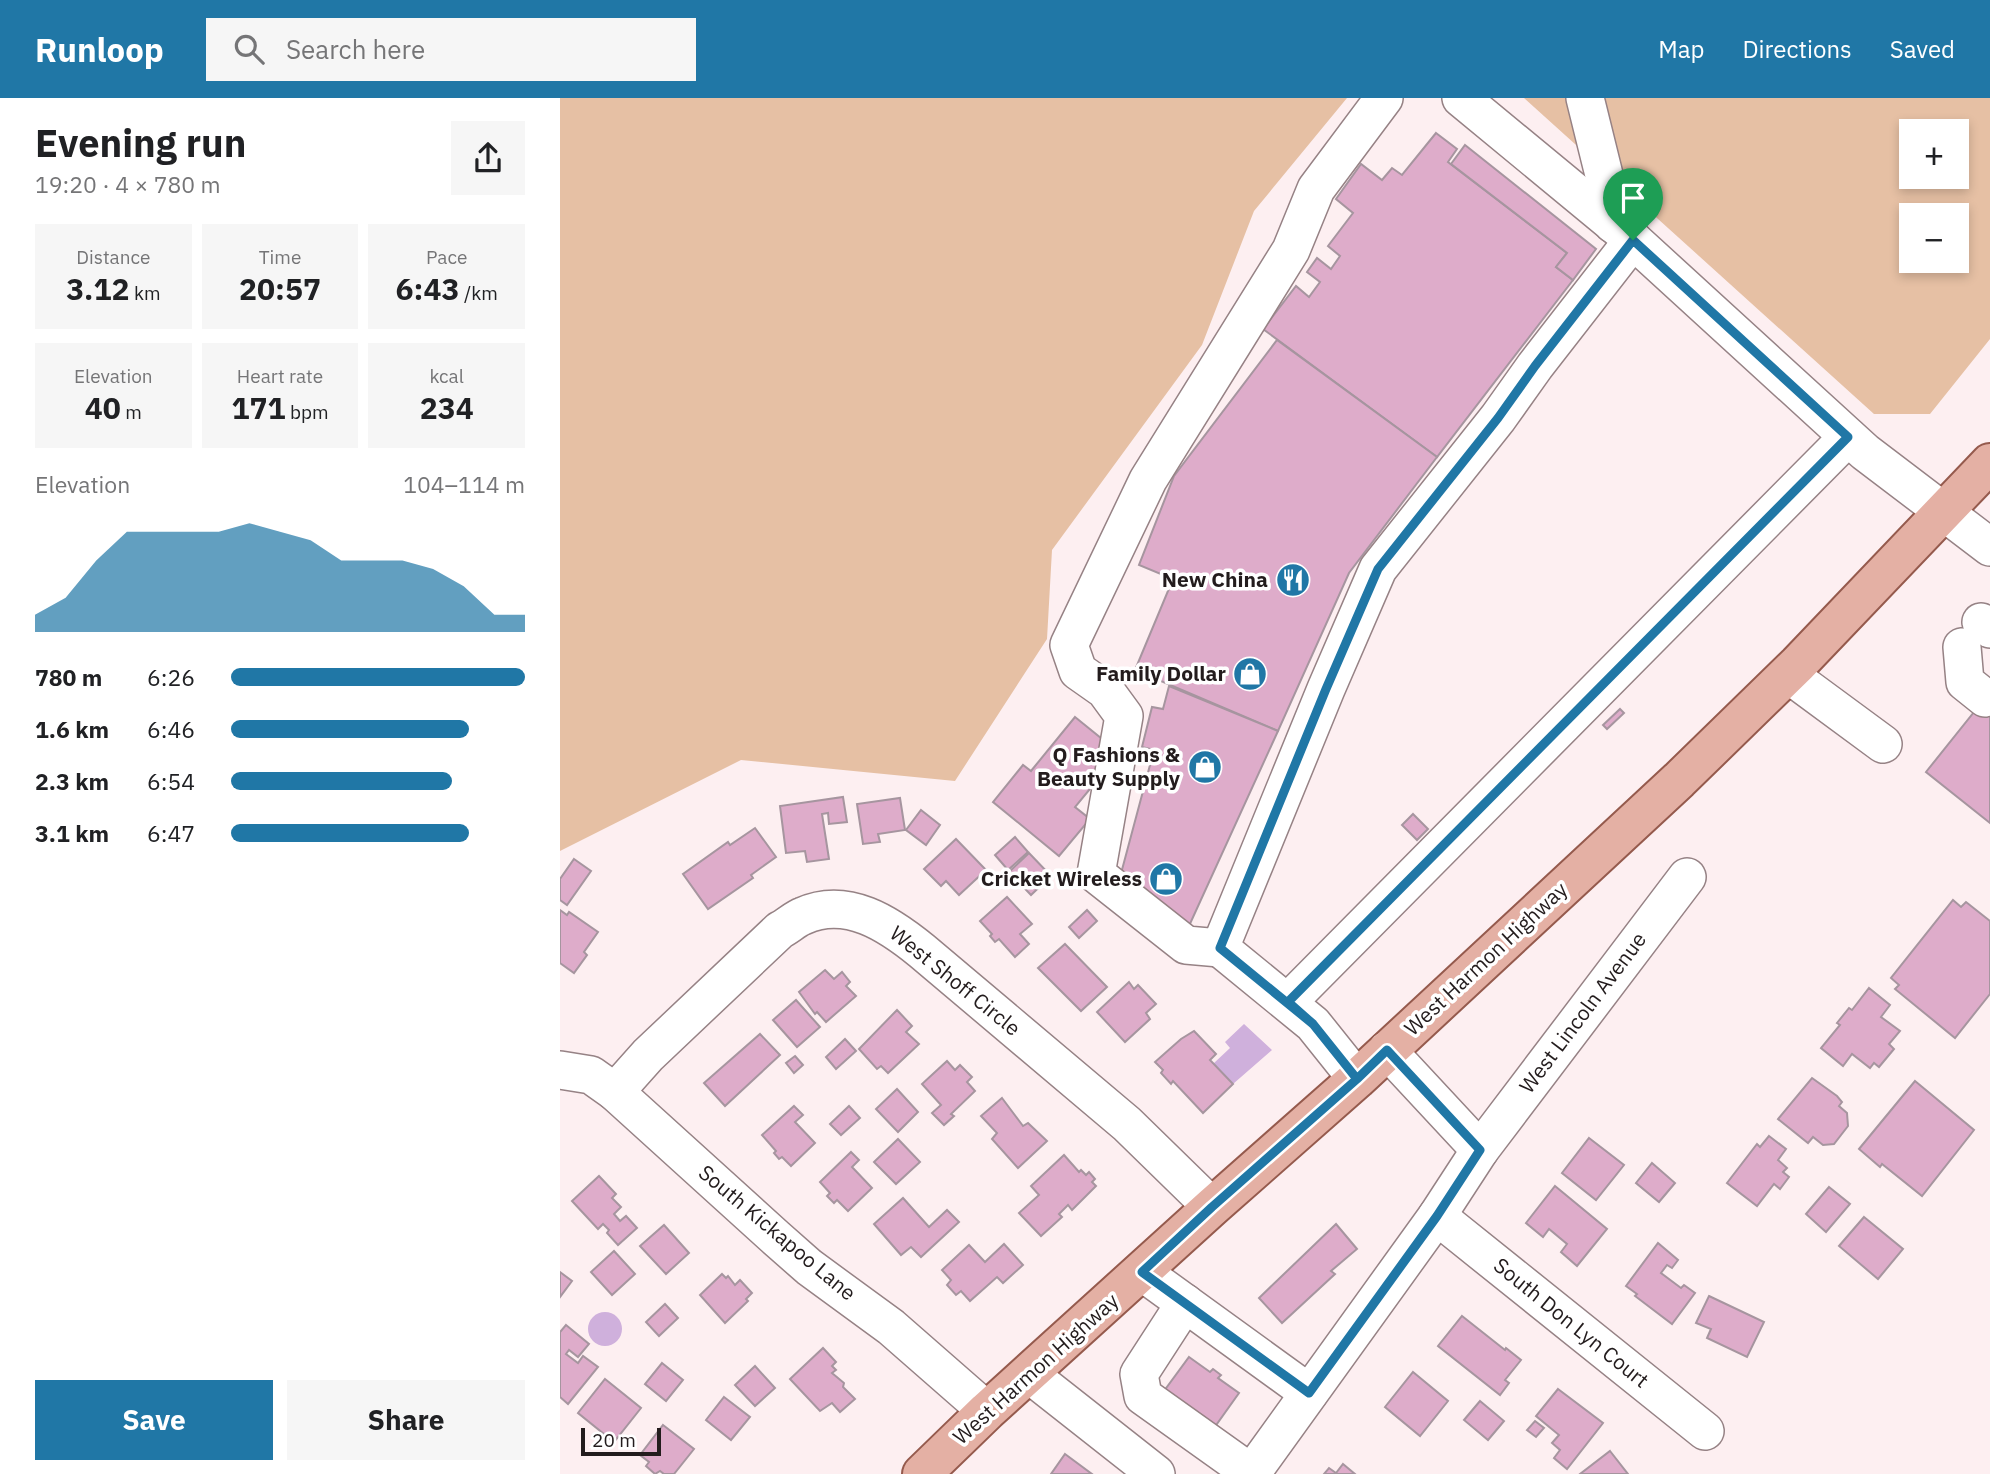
<!DOCTYPE html>
<meta charset="utf-8">
<style>
:root{--surface:#fff;--page:#f6f6f6;--text:#202124;--muted:#757577;--accent:#2077a6}
body{margin:0;font-family:"IBM Plex Sans",sans-serif;background:var(--page);color:var(--text);height:100vh;display:flex;flex-direction:column;font-size:26px;white-space:nowrap}
*{box-sizing:border-box;margin:0}
p{font-size:23px;color:var(--muted)}
.icon{flex:none;width:38px;height:38px;fill:none;stroke:currentColor;stroke-width:2;stroke-linecap:round;stroke-linejoin:round}
.map{position:relative;flex:1;overflow:hidden}
.drawer{display:flex;flex-direction:column;background:var(--surface);width:560px}
.drawer>*{flex:none}
.tools{position:absolute;left:1339px;top:21px;display:grid;gap:14px}
.tools a{display:grid;place-items:center;width:70px;height:70px;border-radius:0px;background:var(--surface);box-shadow:0 4px 10px #0003;font-size:35px}
.scale{position:absolute;left:21px;bottom:18px;width:80px;box-sizing:border-box;padding-left:7px;border:4px solid #231c1d;border-top:0;font-size:19px;line-height:24px;white-space:nowrap;color:#231c1d;-webkit-text-stroke:5px #fff;paint-order:stroke}
.pin{position:absolute;display:grid;place-items:center;width:60px;height:60px;color:#fff;margin:-72px -30px;border-radius:50% 50% 50% 0;rotate:-45deg;box-shadow:0 0 7px #0007}
.pin .icon{rotate:45deg}
.round{display:grid;place-items:center;flex:none;width:74px;height:74px;border-radius:0px;background:var(--page)}
.overview{display:flex;align-items:center;justify-content:space-between;height:119px;padding:0 35px}
h1{font-size:38px;font-weight:800;line-height:52px}
.stats{display:grid;grid-template-columns:repeat(3,1fr);gap:10px;height:119px;padding:7px 35px}
.stats div{display:grid;align-content:center;border-radius:0px;background:var(--page);text-align:center}
.stats b{font-size:30px;font-weight:800}
.stats small{font-size:19px;font-weight:400}
.stats p{font-size:19px}
.chart{height:196px;padding:14px 35px}
.chart p{display:flex;justify-content:space-between}
.chart svg{width:100%;height:126px;margin-top:7px;fill:var(--accent);opacity:.7}
.cta{display:flex;gap:14px;margin-top:auto;padding:14px 35px}
.cta a{flex:1;height:80px;border-radius:0px;background:var(--accent);color:#fff;font-size:28px;font-weight:800;line-height:80px;text-align:center}
.cta a+a{background:var(--page);color:var(--text)}
ul{padding:0 35px;list-style:none;font-size:23px}
li{display:grid;grid-template-columns:112px 84px 1fr;align-items:center;height:52px}
li i{height:18px;border-radius:9px;background:var(--accent)}
header{display:flex;align-items:center;gap:42px;box-sizing:border-box;height:98px;padding:0 35px;background:var(--accent);color:#fff}
header strong{font-size:33px}
nav{display:flex;gap:38px;margin-inline-start:auto;font-size:24px}
.search{width:490px;height:63px;background:var(--page);display:flex;align-items:center;gap:18px;box-sizing:border-box;padding:0 24px;border-radius:0px;color:var(--muted);font-size:26px}
main{display:flex;flex:1;min-height:0}
.map>svg:first-child{display:block}
.green{fill:#e6c0a4;fill-rule:evenodd}
.water{fill:#cfb0dc}
.building{fill:#deacca;stroke:#a6959f;stroke-width:2}
.lines{fill:none;stroke-linecap:round;stroke-linejoin:round}
.minor-casing{stroke:#968285;stroke-width:40}
.major-casing{stroke:#955a4d;stroke-width:42}
.minor{stroke:#fff;stroke-width:37}
.major{stroke:#e4b0a4;stroke-width:38}
.route-casing{stroke:#fff;stroke-width:14}
.route{stroke:#2077a6;stroke-width:9}
.labels{text-anchor:middle;stroke-width:7;stroke-linejoin:round;paint-order:stroke}
.poi-label{font-size:21px;font-weight:bold;fill:#231c1d;stroke:#fff;text-anchor:end}
.street-label{font-size:21px;fill:#231c1d;stroke:#fff}
</style>
<header>
<strong>Runloop</strong>
<div class="search"><svg class="icon" aria-label="search" viewBox="0 0 24 24"><circle cx="10" cy="10" r="6"/><path d="M15 15l6 6"/></svg>Search here</div>
<nav><a>Map</a><a>Directions</a><a>Saved</a></nav>
</header>
<main>
<section class="drawer">
<div class="overview"><div><h1>Evening run</h1><p>19:20 · 4 × 780 m</p></div><a class="round"><svg class="icon" aria-label="share" viewBox="0 0 24 24"><path d="M12 15V3M7 8l5-5 5 5M5 13v7h14v-7"/></svg></a></div>
<div class="stats">
<div><p>Distance</p><b>3.12<small> km</small></b></div>
<div><p>Time</p><b>20:57</b></div>
<div><p>Pace</p><b>6:43<small> /km</small></b></div>
</div>
<div class="stats">
<div><p>Elevation</p><b>40<small> m</small></b></div>
<div><p>Heart rate</p><b>171<small> bpm</small></b></div>
<div><p>kcal</p><b>234</b></div>
</div>
<div class="chart"><p><span>Elevation</span>104–114 m</p>
<svg viewBox="0 0 160 44" preserveAspectRatio="none"><path d="M0 44V38L10 32L20 19L30 9L40 9L50 9L60 9L70 6L80 9L90 12L100 19L110 19L120 19L130 22L140 28L150 38L160 38V44z"/></svg>
</div>
<ul>
<li><b>780 m</b>6:26<i style="width:100%"></i></li>
<li><b>1.6 km</b>6:46<i style="width:81%"></i></li>
<li><b>2.3 km</b>6:54<i style="width:75%"></i></li>
<li><b>3.1 km</b>6:47<i style="width:81%"></i></li>
</ul>
<div class="cta"><a>Save</a><a>Share</a></div>
</section>
<div class="map">
<svg width="1430" height="1376" viewBox="0 0 1430 1376">
<rect width="100%" height="100%" fill="#fdeff1"/>
<g class="green">
<path d="M0 0H787L694 113 642 247 492 452 487 541 395 683 181 662 0 753Z"/>
<path d="M964 0H1430V241L1370 316H1314ZM1351 33H1396V79H1351ZM1351 117H1396V163H1351Z"/>
</g>
<g class="water">
<path d="M684 926 712 952 673 986 653 966 670 950 665 944Z"/>
<circle cx="45" cy="1231" r="17"/>
</g>
<g class="building">
<path d="M876 35 897 51 888 64 1007 155 996 169 1013 182 877 359 703 231 736 188 749 199 760 184 747 174 757 160 771 171 780 158 768 148 793 115 776 101 801 66 822 82 832 70 842 77Z"/>
<path d="M905 47 1036 151 1013 182 996 169 1007 155 891 66Z"/>
<path d="M717 242 877 359 789 475 718 633 575 572 613 481 579 467 614 378Z"/>
<path d="M609 588 718 633 629 828 559 783 594 652 582 649 592 609 603 611Z"/>
<path d="M1430 594V725L1366 674Z"/>
<path d="M1060 611 1064 615 1047 631 1043 627Z"/>
<path d="M515 619 547 645 545 660 533 674 539 680 515 709 530 721 499 758 433 704 463 667 471 673Z"/>
<path d="M283 699 287 724 269 726 268 715 262 716 269 761 247 764 245 753 226 755 220 708Z"/>
<path d="M340 700 345 732 318 736 320 744 303 746 297 706Z"/>
<path d="M361 712 380 727 366 747 346 732Z"/>
<path d="M853 716 868 731 857 742 842 727Z"/>
<path d="M195 730 216 759 191 777 193 780 148 811 123 776 168 744 170 747Z"/>
<path d="M455 739 468 754 448 772 435 757Z"/>
<path d="M396 741 426 772 399 797 386 783 381 788 364 771Z"/>
<path d="M469 755 491 778 471 797 449 774Z"/>
<path d="M14 761 31 773 7 807 0 802V781Z"/>
<path d="M447 799 472 826 460 836 469 846 455 859 439 841 435 844 430 838 432 836 420 823Z"/>
<path d="M1393 802 1401 809 1406 804 1430 823V896L1395 940 1335 891 1339 887 1331 880Z"/>
<path d="M0 812 7 817 9 814 38 834 24 854 27 857 14 875 0 865Z"/>
<path d="M527 812 537 823 519 840 509 829Z"/>
<path d="M505 846 547 889 521 913 478 870Z"/>
<path d="M265 872 274 881 282 874 290 884 286 888 296 898 266 924 257 914 255 916 239 894Z"/>
<path d="M569 884 574 891 578 887 596 906 586 915 590 921 565 944 537 914Z"/>
<path d="M1309 890 1330 907 1321 919 1340 933 1329 946 1334 951 1319 969 1314 965 1310 970 1292 956 1283 968 1261 950 1280 927 1277 925 1289 910 1292 912Z"/>
<path d="M236 902 260 929 237 949 213 922Z"/>
<path d="M337 912 352 928 346 934 359 946 328 975 321 968 317 971 299 951Z"/>
<path d="M634 933 656 956 650 962 673 986 643 1015 613 983 611 986 601 975 603 972 595 964 621 941Z"/>
<path d="M200 936 220 957 165 1008 144 985Z"/>
<path d="M285 941 296 953 276 971 266 959Z"/>
<path d="M235 958 243 967 234 975 226 965Z"/>
<path d="M387 963 395 972 400 967 412 979 407 984 415 993 391 1016 394 1018 384 1027 372 1015 381 1007 362 986Z"/>
<path d="M1252 980 1277 998 1282 1004 1279 1008 1287 1015 1288 1028 1274 1046 1263 1047 1253 1039 1248 1045 1218 1021Z"/>
<path d="M1355 983 1414 1032 1362 1098 1322 1066 1320 1069 1299 1051Z"/>
<path d="M337 991 358 1014 338 1034 316 1011Z"/>
<path d="M442 1000 463 1028 468 1025 487 1043 458 1070 432 1041 437 1035 421 1018Z"/>
<path d="M234 1008 243 1017 235 1024 255 1045 231 1068 222 1059 219 1061 214 1055 216 1053 202 1037Z"/>
<path d="M289 1008 300 1020 281 1037 270 1026Z"/>
<path d="M1209 1038 1226 1051 1218 1062 1227 1070 1223 1074 1229 1079 1220 1091 1214 1086 1197 1108 1167 1085 1197 1046 1200 1049Z"/>
<path d="M1029 1040 1064 1067 1036 1102 1002 1075Z"/>
<path d="M338 1041 360 1064 336 1086 314 1064Z"/>
<path d="M291 1054 299 1062 292 1069 312 1090 288 1113 277 1102 274 1105 267 1098 270 1095 260 1084Z"/>
<path d="M504 1057 519 1074 521 1072 526 1077 529 1074 535 1081 532 1084 536 1088 512 1112 508 1107 499 1116 502 1119 481 1138 459 1115 479 1097 471 1088Z"/>
<path d="M1092 1065 1115 1085 1099 1104 1076 1085Z"/>
<path d="M39 1078 56 1096 52 1100 61 1109 54 1116 60 1123 66 1118 77 1130 58 1147 47 1135 49 1132 43 1126 38 1131 12 1103Z"/>
<path d="M995 1088 1047 1131 1017 1168 1001 1154 1007 1146 989 1131 983 1139 966 1125Z"/>
<path d="M1269 1089 1290 1106 1266 1134 1246 1116Z"/>
<path d="M343 1100 369 1129 387 1112 399 1124 361 1159 351 1149 341 1157 314 1126Z"/>
<path d="M1304 1119 1343 1151 1318 1181 1279 1148Z"/>
<path d="M776 1126 797 1151 771 1173 775 1176 722 1225 699 1200Z"/>
<path d="M104 1127 129 1155 106 1176 80 1148Z"/>
<path d="M1098 1145 1118 1162 1112 1170 1107 1167 1101 1175 1121 1190 1124 1187 1135 1195 1112 1226 1075 1198 1077 1196 1066 1188Z"/>
<path d="M444 1146 463 1167 443 1185 437 1179 410 1203 401 1193 396 1197 387 1187 391 1182 382 1172 409 1147 425 1164Z"/>
<path d="M54 1153 75 1176 52 1197 31 1174Z"/>
<path d="M0 1174 12 1183 0 1199Z"/>
<path d="M162 1176 166 1180 168 1178 175 1187 180 1182 192 1195 186 1201 188 1203 165 1225 140 1197Z"/>
<path d="M1149 1198 1204 1224 1187 1259 1147 1240 1151 1231 1136 1225Z"/>
<path d="M105 1206 118 1220 99 1238 86 1224Z"/>
<path d="M902 1218 945 1252 946 1250 961 1262 945 1282 949 1285 940 1297 878 1248Z"/>
<path d="M6 1227 29 1246 18 1259 9 1252 6 1256 18 1265 23 1258 38 1269 8 1306 0 1299V1234Z"/>
<path d="M263 1250 276 1264 272 1268 276 1272 272 1275 284 1285 283 1289 295 1301 280 1314 272 1305 260 1313 230 1281Z"/>
<path d="M629 1259 650 1274 653 1271 661 1277 658 1280 679 1295 654 1330 604 1293Z"/>
<path d="M102 1265 123 1282 106 1303 85 1286Z"/>
<path d="M195 1268 215 1290 195 1308 175 1287Z"/>
<path d="M853 1274 888 1303 860 1338 825 1309Z"/>
<path d="M45 1281 81 1310 54 1344 18 1315Z"/>
<path d="M998 1291 1043 1325 1007 1371 994 1360 1000 1352 992 1345 999 1337 976 1318Z"/>
<path d="M164 1299 190 1319 171 1342 146 1322Z"/>
<path d="M920 1303 944 1323 928 1342 904 1322Z"/>
<path d="M975 1323 984 1330 976 1339 967 1332Z"/>
<path d="M103 1327 134 1351 114 1376H104L100 1373 95 1376 86 1368 89 1364 80 1357Z"/>
<path d="M1050 1353 1068 1376H1020Z"/>
<path d="M505 1356 532 1376H491Z"/>
<path d="M783 1366 795 1376H764L769 1370 776 1375Z"/>
</g>
<g class="lines">
<g class="minor-casing">
<g id="minor">
<path d="M901 0 1073 142 1305 354 1430 449"/>
<path d="M1025 0 1046 85 1053 126"/>
<path d="M1421 524 1430 531"/>
<path d="M1402 549 1405 584 1425 600"/>
<path d="M1228 576 1323 646"/>
<path d="M660 850 626 847 536 776 564 618 545 592 518 573 509 547 588 382 731 152 756 91 824 0"/>
<path d="M728 904 1288 339"/>
<path d="M0 972 31 977 55 994 215 1139 249 1169 331 1229 427 1313"/>
<path d="M797 981 753 926 660 850 766 591 818 471 938 320 975 268 1073 142"/>
<path d="M55 994 88 957 220 832C228 828 235 821 243 818 287 798 329 826 362 853L567 1026 652 1109"/>
<path d="M920 1052 1127 779"/>
<path d="M877 1118 1145 1333"/>
<path d="M582 1174 749 1295"/>
<path d="M625 1205 579 1276 583 1298 691 1375"/>
<path d="M469 1276 596 1376"/>
<path d="M691 1376 877 1118 920 1052 827 952"/>
</g>
</g>
<g class="major-casing">
<path id="major" d="M362 1376 427 1313 652 1109 797 981 1119 682 1238 566 1430 365"/>
</g>
<use href="#minor" class="minor"/>
<use href="#major" class="major"/>
</g>
<g class="lines">
<g class="route-casing">
<path id="route" d="M1073 142 975 268 938 320 818 471 766 591 660 850 753 926 797 981 652 1109 582 1174 749 1295 877 1118 920 1052 827 952 797 981 753 926 728 904 1288 339 1073 142"/>
</g>
<use href="#route" class="route"/>
</g>
<defs>
<g id="restaurant-disc" transform="scale(1.75)"><circle r="9.5" fill="#2077a6" stroke="#fff"/><path d="M-5-6h1v4h1v-4h1v4h1v-4h1v5L-1.5 .5V6h-2V.5L-5-1ZM5-6V6H3V1.5H1.5Q1.5-4 5-6Z" fill="#fff"/></g>
<g id="shop-disc" transform="scale(1.75)"><circle r="9.5" fill="#2077a6" stroke="#fff"/><path d="M-5-2.5h2.3a2.7 3.5 0 0 1 5.4 0H5L5.5 6h-11ZM-1.5-2.5h3a1.5 2.3 0 0 0-3 0Z" fill="#fff"/></g>
</defs>
<g fill-rule="evenodd">
<use href="#restaurant-disc" x="733" y="482"/>
<use href="#shop-disc" x="690" y="576"/>
<use href="#shop-disc" x="645" y="669"/>
<use href="#shop-disc" x="606" y="781"/>
</g>
<g class="labels">
<g class="poi-label">
<text x="708" y="489">New China</text>
<text x="666" y="583">Family Dollar</text>
<text x="620" y="664">Q Fashions &amp;<tspan x="620" dy="24">Beauty Supply</tspan></text>
<text x="582" y="788">Cricket Wireless</text>
</g>
<g class="street-label">
<text transform="translate(926 861) rotate(-43)" y="7">West Harmon Highway</text>
<text transform="translate(395 883) rotate(39)" y="7">West Shoff Circle</text>
<text transform="translate(1023 915) rotate(-53)" y="7">West Lincoln Avenue</text>
<text transform="translate(217 1135) rotate(40)" y="7">South Kickapoo Lane</text>
<text transform="translate(1011 1225) rotate(39)" y="7">South Don Lyn Court</text>
<text transform="translate(476 1271) rotate(-42)" y="7">West Harmon Highway</text>
</g>
</g>
</svg>
<div class="tools">
<a>+</a>
<a>−</a>
</div>
<div class="scale">20 m</div>
<div class="pin" style="left:1073px;top:142px;background:#1e9e55"><svg class="icon" aria-label="arrive" viewBox="0 0 24 24"><path d="M6 21V4h12l-3 4 3 4H6"/></svg></div>
</div>
</main>
